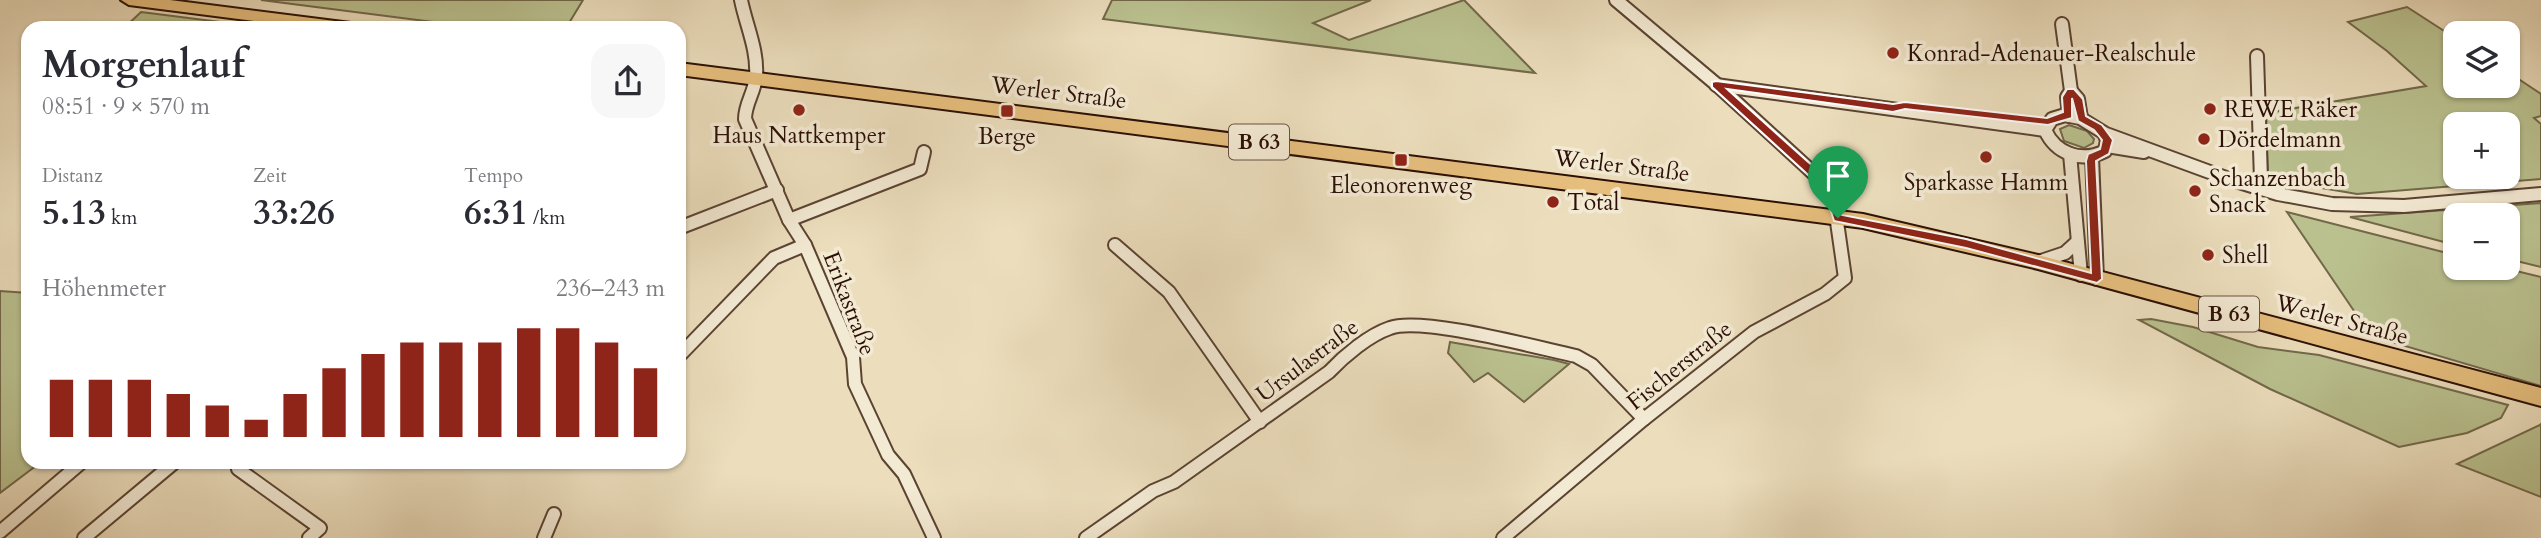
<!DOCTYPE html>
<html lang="de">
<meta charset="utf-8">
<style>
:root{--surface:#fff;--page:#f7f7f7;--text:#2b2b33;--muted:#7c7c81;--accent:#8f2418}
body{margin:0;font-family:Cardo,serif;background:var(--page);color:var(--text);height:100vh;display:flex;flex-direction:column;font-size:26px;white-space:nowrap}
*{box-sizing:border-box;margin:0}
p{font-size:23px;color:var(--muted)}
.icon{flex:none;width:38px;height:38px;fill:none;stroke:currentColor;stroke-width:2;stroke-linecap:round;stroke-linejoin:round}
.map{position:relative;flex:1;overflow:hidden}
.details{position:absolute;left:21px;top:21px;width:665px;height:448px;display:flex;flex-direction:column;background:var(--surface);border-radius:21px;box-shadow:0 2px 5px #0004}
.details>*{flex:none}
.controls{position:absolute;left:2443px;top:21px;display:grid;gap:14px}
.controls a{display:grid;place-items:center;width:77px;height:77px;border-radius:14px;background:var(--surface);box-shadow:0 2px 5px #0004;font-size:35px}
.pin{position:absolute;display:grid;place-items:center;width:60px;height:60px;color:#fff;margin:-72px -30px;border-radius:50% 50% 50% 0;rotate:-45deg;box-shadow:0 0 7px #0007}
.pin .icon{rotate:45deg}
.round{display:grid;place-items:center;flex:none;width:74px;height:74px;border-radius:21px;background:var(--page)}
.overview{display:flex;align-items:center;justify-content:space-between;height:119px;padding:0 21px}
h1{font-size:38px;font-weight:800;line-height:52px}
.figures{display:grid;grid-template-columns:repeat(3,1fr);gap:10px;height:119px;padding:7px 21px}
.figures div{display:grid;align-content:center}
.figures b{font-size:35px;font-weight:800}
.figures small{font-size:19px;font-weight:400}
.figures p{font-size:19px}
.chart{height:196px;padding:14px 21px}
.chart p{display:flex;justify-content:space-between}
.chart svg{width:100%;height:126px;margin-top:7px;stroke:var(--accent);stroke-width:6}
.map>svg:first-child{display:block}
.green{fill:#bac18f;stroke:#72684a;stroke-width:2;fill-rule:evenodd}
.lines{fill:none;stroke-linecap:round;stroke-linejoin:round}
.minor-casing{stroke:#5b4332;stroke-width:16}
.primary-casing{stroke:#2b0f04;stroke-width:4}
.minor{stroke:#f3ead4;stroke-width:12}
.primary{fill:#e6bf7e;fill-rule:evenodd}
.route{fill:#8f2418;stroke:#fff;stroke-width:2;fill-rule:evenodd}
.poi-dot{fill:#8f2418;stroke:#f3ead4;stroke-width:2.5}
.labels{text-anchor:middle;stroke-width:7;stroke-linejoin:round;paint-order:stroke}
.shield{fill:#f3ead4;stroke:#675142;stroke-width:2}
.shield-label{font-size:21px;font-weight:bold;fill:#2b0f04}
.poi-label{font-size:23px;fill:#2b0f04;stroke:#f3ead4;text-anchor:start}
.street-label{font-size:23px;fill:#2b0f04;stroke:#f3ead4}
</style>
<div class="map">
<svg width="2541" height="538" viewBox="0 0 2541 538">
<rect width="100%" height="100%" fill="#ecdebd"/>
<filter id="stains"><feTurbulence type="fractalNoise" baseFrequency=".00286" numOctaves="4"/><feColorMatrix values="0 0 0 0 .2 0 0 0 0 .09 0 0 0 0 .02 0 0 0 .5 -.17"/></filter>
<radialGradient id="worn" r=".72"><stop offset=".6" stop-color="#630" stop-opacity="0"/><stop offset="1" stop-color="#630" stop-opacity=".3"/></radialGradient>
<g class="green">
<path d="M261 0H583L566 28H480Z"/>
<path d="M1112 0H1371L1313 23 1349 40 1464 0 1535 73 1103 19Z"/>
<path d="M2407 7 2455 38V86H2508V72L2541 94V116L2534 118 2541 124V179L2357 194 2268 179 2266 113 2426 86 2387 51 2348 22ZM2455 124H2508V177H2455Z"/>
<path d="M141 12 268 28H124Z"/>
<path d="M2069 125 2087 131 2094 139 2093 143 2084 148 2064 141 2060 129Z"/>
<path d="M2541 203V267L2508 259V215H2455V245L2350 217Z"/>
<path d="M2287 212 2455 255V268H2504L2541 277V386L2371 336Z"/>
<path d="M0 291 28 293V462H41L0 493Z"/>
<path d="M2151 319 2193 327 2258 347 2319 355 2508 405 2501 418 2467 433 2399 447 2270 389 2139 320Z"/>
<path d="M1450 342 1554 360 1569 364 1524 402 1488 373 1474 382 1448 353Z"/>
<path d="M2541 424V497L2457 464 2540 425Z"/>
</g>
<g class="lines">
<g class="minor-casing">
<g id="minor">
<path d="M741 0C746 25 758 50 756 76 755 92 745 103 745 119L789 220 805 245 853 357 855 384 888 455 904 474 934 538"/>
<path d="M2062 24 2071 91 2067 97 2069 116"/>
<path d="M2257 56 2261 180 2259 189"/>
<path d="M1716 85 2045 130"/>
<path d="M2071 91 2078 99 2081 118"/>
<path d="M2104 133 2107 140 2105 151C2081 163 2056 154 2045 130L2052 119 2065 115 2080 118 2106 134 2226 178 2278 194 2332 204 2404 206 2541 194"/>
<path d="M2107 146 2144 152"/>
<path d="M2070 154 2081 275"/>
<path d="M2092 157 2097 279"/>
<path d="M789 220 920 169 924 152"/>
<path d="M679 228 777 190"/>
<path d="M1115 245 1169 292 1260 422"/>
<path d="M2038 262 2065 253 2077 242"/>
<path d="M679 356 774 258 805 245"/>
<path d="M237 462 238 469 320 528 309 538"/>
<path d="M0 532 82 462"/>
<path d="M84 538 175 462"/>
<path d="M544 538 554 514"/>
<path d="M1086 538 1153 491 1174 482 1329 372C1344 356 1369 335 1390 328 1421 316 1538 348 1576 356L1592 365 1644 419"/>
<path d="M1503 538 1644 419 1754 332 1825 294 1845 278 1834 201 1821 180 1716 84 1616 0"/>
</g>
</g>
<g class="primary-casing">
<g id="primary">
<path d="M121 0H170L351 23 359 28H309L129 5Z"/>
<path d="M679 63 1863 214 2038 255 2541 388V406L2038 269 1863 228 679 75Z"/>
</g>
</g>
<use href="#minor" class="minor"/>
<use href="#primary" class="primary"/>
</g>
<path class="route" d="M1716 81 1893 104 1905 102 2047 118 2063 112 2062 97 2067 89H2074L2083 99 2086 116 2102 125 2113 140 2109 154 2096 161 2102 279 2097 283 1966 248 1834 221 1825 192 1817 183 1712 87V82ZM1727 89 1893 112 1905 109 2048 125 2072 118V98L2078 121 2094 130 2102 140 2100 149 2088 154 2086 161 2091 273 1966 239 1842 215 1836 191 1825 177Z"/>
<g class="poi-dot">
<circle cx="1893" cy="53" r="7"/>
<circle cx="2210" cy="109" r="7"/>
<circle cx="799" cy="110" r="7"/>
<rect x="1000" y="104" width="14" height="14" rx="3.5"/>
<circle cx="2204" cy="139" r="7"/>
<circle cx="1986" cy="157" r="7"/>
<rect x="1394" y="153" width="14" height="14" rx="3.5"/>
<circle cx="2195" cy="191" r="7"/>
<circle cx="1553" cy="202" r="7"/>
<circle cx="2208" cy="255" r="7"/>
</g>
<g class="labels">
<g class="shield">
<rect x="1229" y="124.5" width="60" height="35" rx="5"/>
<rect x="2199" y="296.5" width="60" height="35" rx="5"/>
</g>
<g class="shield-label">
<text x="1259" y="149">B 63</text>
<text x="2229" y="321">B 63</text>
</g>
<g class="poi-label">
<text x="1907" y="61">Konrad-Adenauer-Realschule</text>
<text x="2224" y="117">REWE Räker</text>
<text x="799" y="143" text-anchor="middle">Haus Nattkemper</text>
<text x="1007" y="144" text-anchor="middle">Berge</text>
<text x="2218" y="147">Dördelmann</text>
<text x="2209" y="186">Schanzenbach<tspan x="2209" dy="26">Snack</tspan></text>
<text x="1986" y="190" text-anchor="middle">Sparkasse Hamm</text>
<text x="1401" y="193" text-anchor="middle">Eleonorenweg</text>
<text x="1567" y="210">Total</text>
<text x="2222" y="263">Shell</text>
</g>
<g class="street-label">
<text transform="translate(1059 92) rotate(7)" y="8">Werler Straße</text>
<text transform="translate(1622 165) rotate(7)" y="8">Werler Straße</text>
<text transform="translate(850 303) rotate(69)" y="8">Erikastraße</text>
<text transform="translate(2342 319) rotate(15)" y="8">Werler Straße</text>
<text transform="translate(1307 360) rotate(-37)" y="8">Ursulastraße</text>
<text transform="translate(1679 365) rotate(-39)" y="8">Fischerstraße</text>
</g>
</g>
<rect width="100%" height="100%" filter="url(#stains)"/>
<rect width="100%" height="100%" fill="url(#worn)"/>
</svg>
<div class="controls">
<a><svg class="icon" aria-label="layers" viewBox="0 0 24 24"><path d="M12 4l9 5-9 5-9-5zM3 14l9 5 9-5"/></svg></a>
<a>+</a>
<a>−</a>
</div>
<div class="pin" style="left:1838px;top:218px;background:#1e9e55"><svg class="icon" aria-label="arrive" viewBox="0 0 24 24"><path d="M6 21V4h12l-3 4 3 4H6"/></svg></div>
<section class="details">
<div class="overview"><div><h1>Morgenlauf</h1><p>08:51 · 9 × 570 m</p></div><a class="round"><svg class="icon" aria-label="share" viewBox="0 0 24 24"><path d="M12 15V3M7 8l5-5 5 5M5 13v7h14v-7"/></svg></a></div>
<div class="figures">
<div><p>Distanz</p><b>5.13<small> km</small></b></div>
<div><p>Zeit</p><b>33:26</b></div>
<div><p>Tempo</p><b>6:31<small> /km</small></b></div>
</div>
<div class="chart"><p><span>Höhenmeter</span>236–243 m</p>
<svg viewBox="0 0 160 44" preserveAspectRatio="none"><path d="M5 44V24M15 44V24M25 44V24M35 44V29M45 44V33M55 44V38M65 44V29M75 44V20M85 44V15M95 44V11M105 44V11M115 44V11M125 44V6M135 44V6M145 44V11M155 44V20"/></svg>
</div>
</section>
</div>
